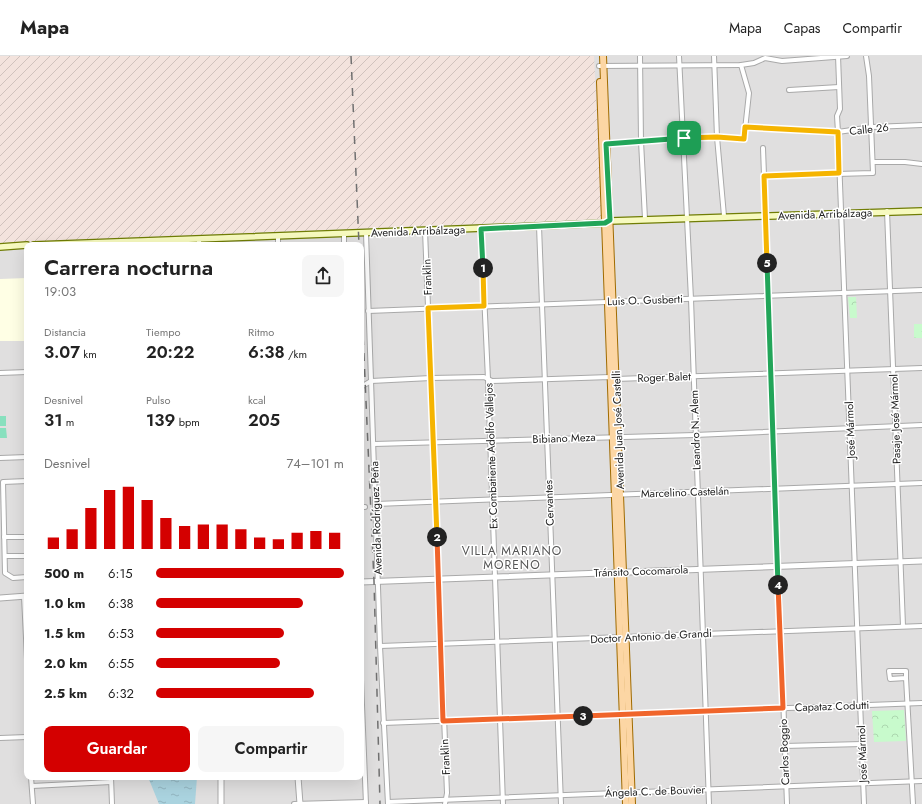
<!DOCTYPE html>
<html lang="es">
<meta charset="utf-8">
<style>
:root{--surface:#fff;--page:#f6f6f6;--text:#222;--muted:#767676;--line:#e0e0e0;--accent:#d40000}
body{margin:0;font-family:Jost,sans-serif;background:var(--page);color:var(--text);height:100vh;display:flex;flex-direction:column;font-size:15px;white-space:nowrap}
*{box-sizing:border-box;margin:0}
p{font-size:13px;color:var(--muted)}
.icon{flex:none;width:22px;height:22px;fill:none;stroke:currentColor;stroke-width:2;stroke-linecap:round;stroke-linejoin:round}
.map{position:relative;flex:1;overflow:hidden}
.drawer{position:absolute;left:24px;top:186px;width:340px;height:538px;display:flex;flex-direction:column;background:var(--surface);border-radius:8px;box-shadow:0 4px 16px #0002}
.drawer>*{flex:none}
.pin{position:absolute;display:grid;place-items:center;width:34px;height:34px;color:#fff;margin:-17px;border-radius:8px;box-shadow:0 2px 6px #0006}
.km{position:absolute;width:20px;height:20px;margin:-10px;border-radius:50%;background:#222;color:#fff;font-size:11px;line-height:20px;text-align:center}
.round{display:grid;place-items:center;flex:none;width:42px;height:42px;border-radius:8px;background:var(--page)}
.head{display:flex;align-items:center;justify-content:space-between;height:68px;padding:0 20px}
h1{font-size:22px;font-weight:600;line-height:30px}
.metrics{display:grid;grid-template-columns:repeat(3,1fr);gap:6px;height:68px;padding:4px 20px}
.metrics div{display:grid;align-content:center}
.metrics b{font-size:17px;font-weight:600}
.metrics small{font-size:11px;font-weight:400}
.metrics p{font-size:11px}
.chart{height:112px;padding:8px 20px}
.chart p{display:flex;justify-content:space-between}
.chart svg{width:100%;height:72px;margin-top:4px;stroke:var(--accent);stroke-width:6}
.action{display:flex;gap:8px;margin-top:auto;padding:8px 20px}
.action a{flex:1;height:46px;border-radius:8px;background:var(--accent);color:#fff;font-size:16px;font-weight:600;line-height:46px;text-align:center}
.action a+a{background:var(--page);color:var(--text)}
ul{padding:0 20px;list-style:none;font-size:13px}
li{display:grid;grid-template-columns:64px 48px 1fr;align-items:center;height:30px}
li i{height:10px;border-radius:5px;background:var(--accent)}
header{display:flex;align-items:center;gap:24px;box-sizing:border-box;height:56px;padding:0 20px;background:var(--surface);border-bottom:1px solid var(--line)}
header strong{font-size:19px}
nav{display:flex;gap:22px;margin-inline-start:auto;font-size:14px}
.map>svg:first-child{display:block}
.residential{fill:#e0dfdf;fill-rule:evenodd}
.education{fill:#ffffe5}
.military{fill:url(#military-furrows)}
.park{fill:url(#park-crowns)}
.pitch{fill:#88e0be}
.water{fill:url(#water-ripples)}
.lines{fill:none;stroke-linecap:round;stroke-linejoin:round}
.minor-casing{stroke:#a9a9a9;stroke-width:6}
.tertiary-casing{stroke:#a9a9a9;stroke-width:7}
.secondary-casing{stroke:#707d05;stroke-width:8}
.primary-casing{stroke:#a06b00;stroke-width:8}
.minor{stroke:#fff;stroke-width:4}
.tertiary{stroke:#fff;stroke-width:5}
.secondary{stroke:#f7fabf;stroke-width:5.5}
.primary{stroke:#fcd6a4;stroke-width:6}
.rail{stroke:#707070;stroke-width:1.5;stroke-dasharray:8 8;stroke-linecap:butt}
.split-1-casing{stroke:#fff;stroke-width:8}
.split-2-casing{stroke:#fff;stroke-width:8}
.split-3-casing{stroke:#fff;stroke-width:8}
.split-4-casing{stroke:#fff;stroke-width:8}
.split-5-casing{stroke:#fff;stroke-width:8}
.split-6-casing{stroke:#fff;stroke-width:8}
.split-1{stroke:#22a559;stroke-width:5}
.split-2{stroke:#f5b400;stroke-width:5}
.split-3{stroke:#f0652b;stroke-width:5}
.split-4{stroke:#f0652b;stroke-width:5}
.split-5{stroke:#22a559;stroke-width:5}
.split-6{stroke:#f5b400;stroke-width:5}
.labels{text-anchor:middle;stroke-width:3;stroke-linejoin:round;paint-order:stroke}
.street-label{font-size:11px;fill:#222;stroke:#fff}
.neighbourhood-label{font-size:12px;letter-spacing:1px;fill:#555;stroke:#fff}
</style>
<header>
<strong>Mapa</strong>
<nav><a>Mapa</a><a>Capas</a><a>Compartir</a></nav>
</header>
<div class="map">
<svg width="922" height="748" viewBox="0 0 922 748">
<defs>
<pattern id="military-furrows" width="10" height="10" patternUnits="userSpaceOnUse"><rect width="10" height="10" fill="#f3e3dd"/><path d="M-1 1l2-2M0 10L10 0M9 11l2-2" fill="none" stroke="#d0c2bd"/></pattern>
<pattern id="park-crowns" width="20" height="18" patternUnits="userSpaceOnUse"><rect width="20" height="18" fill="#c8facc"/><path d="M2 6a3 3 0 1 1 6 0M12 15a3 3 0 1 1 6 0" fill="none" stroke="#acd6af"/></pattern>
<pattern id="water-ripples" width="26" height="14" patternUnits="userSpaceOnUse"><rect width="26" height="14" fill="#aad3df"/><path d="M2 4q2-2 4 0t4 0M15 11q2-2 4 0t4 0" fill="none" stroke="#92b5bf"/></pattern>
</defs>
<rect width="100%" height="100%" fill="#f2efe9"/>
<path class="residential" d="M0 0H922V748H0ZM27 189H361V721H27Z"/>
<path class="education" d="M27 222V285H0V223Z"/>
<path class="military" d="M0 0H594L602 163 0 187Z"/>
<g class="park">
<path d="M848 241H856L857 262H850Z"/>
<rect x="914" y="268" width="8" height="14"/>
<path d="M904 654 906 685 874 686 872 655Z"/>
</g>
<g class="pitch">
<rect x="0" y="360" width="6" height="10"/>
<path d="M0 372H6L7 382H0Z"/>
</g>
<path class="water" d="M148 721H197L195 748H159Z"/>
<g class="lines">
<g class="minor-casing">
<g id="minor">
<path d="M640 0 641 85 645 163"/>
<path d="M679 0 691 243 709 748"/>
<path d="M714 0 717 81 724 160"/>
<path d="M838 0 840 53 837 60 838 76 864 748"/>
<path d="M599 10 741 9 754 7 765 2 782 5 847 0"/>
<path d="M789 34 839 31"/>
<path d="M745 71 838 76 872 71 922 69"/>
<path d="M604 88 717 81 744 83 749 37 741 9"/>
<path d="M763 92 787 748"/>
<path d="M873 106H905L922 108"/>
<path d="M764 120 873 117 869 20 866 0"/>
<path d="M887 155 903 570"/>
<path d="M539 170 561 748"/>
<path d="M481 173 488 323 503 748"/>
<path d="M425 174 447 737 445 748"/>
<path d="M366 177 380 590 388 748"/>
<path d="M344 178V189"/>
<path d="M278 180V189"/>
<path d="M199 184V189"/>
<path d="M368 255 922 234"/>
<path d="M0 317 27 316"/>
<path d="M361 331 371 325 431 322 484 321 492 325 610 321 616 323 922 312"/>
<path d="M374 388 695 379 922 369"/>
<path d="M0 402 27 401"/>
<path d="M27 425 3 426 5 517 13 522 27 521"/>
<path d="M376 448 922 427"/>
<path d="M361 451H365"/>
<path d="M4 481H27"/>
<path d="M5 500H27"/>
<path d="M24 540 27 603"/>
<path d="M380 590 922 570"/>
<path d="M906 622 890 623 889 615H906V622L913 748"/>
<path d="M361 624 366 748"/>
<path d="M383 667 922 647"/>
<path d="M0 682 27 681"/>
<path d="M784 690 862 688"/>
<path d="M31 721 33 748"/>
<path d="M111 721 112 748"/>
<path d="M32 730 111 726"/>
<path d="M388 746 922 725"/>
<path d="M294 748 366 746"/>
</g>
</g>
<g class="tertiary-casing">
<g id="tertiary">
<path d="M361 526 922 505"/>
<path d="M0 542 27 540"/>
<path d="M221 721V748"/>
<path d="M298 721 300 748"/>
</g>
</g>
<g class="secondary-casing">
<g id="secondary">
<path d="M34 189 539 170 605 167 610 165 922 155"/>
<path d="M0 191 27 189"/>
</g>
</g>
<g class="primary-casing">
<g id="primary">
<path d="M603 0 632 748"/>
<path d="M600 26 626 748"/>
</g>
</g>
<use href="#minor" class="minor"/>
<use href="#tertiary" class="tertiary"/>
<use href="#secondary" class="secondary"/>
<use href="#primary" class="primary"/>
<g class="rail">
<path d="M351 0 359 189"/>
<path d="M361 233 374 525 380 748"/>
</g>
</g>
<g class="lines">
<g class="split-1-casing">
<path id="split-1" d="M483 212 481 173 605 167 610 164 606 88 684 82"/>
</g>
<g class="split-2-casing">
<path id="split-2" d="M437 481 428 252 484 250 483 212"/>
</g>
<g class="split-3-casing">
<path id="split-3" d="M437 481 443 665 583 660"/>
</g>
<g class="split-4-casing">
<path id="split-4" d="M583 660 783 652 778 529"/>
</g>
<g class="split-5-casing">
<path id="split-5" d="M767 207 778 529"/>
</g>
<g class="split-6-casing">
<path id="split-6" d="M684 82 717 81 744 83 745 71 838 76 839 117 764 120 767 207"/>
</g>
<use href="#split-1" class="split-1"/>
<use href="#split-2" class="split-2"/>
<use href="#split-3" class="split-3"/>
<use href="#split-4" class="split-4"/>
<use href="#split-5" class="split-5"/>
<use href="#split-6" class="split-6"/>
</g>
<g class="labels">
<g class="street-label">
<text transform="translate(869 73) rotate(-6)" y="4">Calle 26</text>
<text transform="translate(825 158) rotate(-2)" y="4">Avenida Arribálzaga</text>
<text transform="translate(418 175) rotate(-2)" y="4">Avenida Arribálzaga</text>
<text transform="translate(427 221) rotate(-92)" y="4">Franklin</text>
<text transform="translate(645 244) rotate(-2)" y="4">Luis O. Gusberti</text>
<text transform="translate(664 321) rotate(-2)" y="4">Roger Balet</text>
<text transform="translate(895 363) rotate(-92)" y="4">Pasaje José Mármol</text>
<text transform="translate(618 374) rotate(-92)" y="4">Avenida Juan José Castelli</text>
<text transform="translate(695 374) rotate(-92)" y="4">Leandro N. Alem</text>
<text transform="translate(850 374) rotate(-92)" y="4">José Mármol</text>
<text transform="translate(564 382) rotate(-2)" y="4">Bibiano Meza</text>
<text transform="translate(491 400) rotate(-92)" y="4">Ex Combatiente Adolfo Vallejos</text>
<text transform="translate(685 436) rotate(-2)" y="4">Marcelino Castelán</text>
<text transform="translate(549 447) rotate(-92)" y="4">Cervantes</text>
<text transform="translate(376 462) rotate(-92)" y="4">Avenida Rodríguez Peña</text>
<text transform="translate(641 515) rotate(-2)" y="4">Tránsito Cocomarola</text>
<text transform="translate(651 580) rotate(-3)" y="4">Doctor Antonio de Grandi</text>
<text transform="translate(832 650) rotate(-2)" y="4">Capataz Codutti</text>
<text transform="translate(784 696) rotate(-92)" y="4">Carlos Boggio</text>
<text transform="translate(862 698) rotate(-92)" y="4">José Mármol</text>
<text transform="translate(445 701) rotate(-93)" y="4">Franklin</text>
<text transform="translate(655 735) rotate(-2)" y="4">Ángela C. de Bouvier</text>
</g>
<g class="neighbourhood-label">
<text x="512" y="499">VILLA MARIANO<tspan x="512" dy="14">MORENO</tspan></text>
</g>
</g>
</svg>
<div class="pin" style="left:684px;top:82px;background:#1e9e55"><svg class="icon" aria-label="arrive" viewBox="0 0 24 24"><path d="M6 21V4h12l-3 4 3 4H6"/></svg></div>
<b class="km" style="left:483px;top:212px">1</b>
<b class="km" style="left:437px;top:481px">2</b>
<b class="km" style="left:583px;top:660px">3</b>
<b class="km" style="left:778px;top:529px">4</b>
<b class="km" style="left:767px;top:207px">5</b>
<section class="drawer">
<div class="head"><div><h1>Carrera nocturna</h1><p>19:03</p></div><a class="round"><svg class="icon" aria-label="share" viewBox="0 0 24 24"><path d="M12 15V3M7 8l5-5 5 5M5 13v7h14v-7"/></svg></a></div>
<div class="metrics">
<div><p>Distancia</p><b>3.07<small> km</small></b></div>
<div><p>Tiempo</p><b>20:22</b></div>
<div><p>Ritmo</p><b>6:38<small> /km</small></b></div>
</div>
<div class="metrics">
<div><p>Desnivel</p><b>31<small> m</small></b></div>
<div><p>Pulso</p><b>139<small> bpm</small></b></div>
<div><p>kcal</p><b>205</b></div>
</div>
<div class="chart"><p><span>Desnivel</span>74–101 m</p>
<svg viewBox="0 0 160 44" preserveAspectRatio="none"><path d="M5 44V37M15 44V32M25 44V19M35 44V8M45 44V6M55 44V14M65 44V25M75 44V30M85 44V29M95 44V29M105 44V32M115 44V37M125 44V38M135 44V34M145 44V33M155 44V34"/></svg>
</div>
<ul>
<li><b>500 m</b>6:15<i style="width:100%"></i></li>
<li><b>1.0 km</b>6:38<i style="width:78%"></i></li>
<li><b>1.5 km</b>6:53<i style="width:68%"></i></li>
<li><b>2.0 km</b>6:55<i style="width:66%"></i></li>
<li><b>2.5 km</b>6:32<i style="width:84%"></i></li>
</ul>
<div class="action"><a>Guardar</a><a>Compartir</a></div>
</section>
</div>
